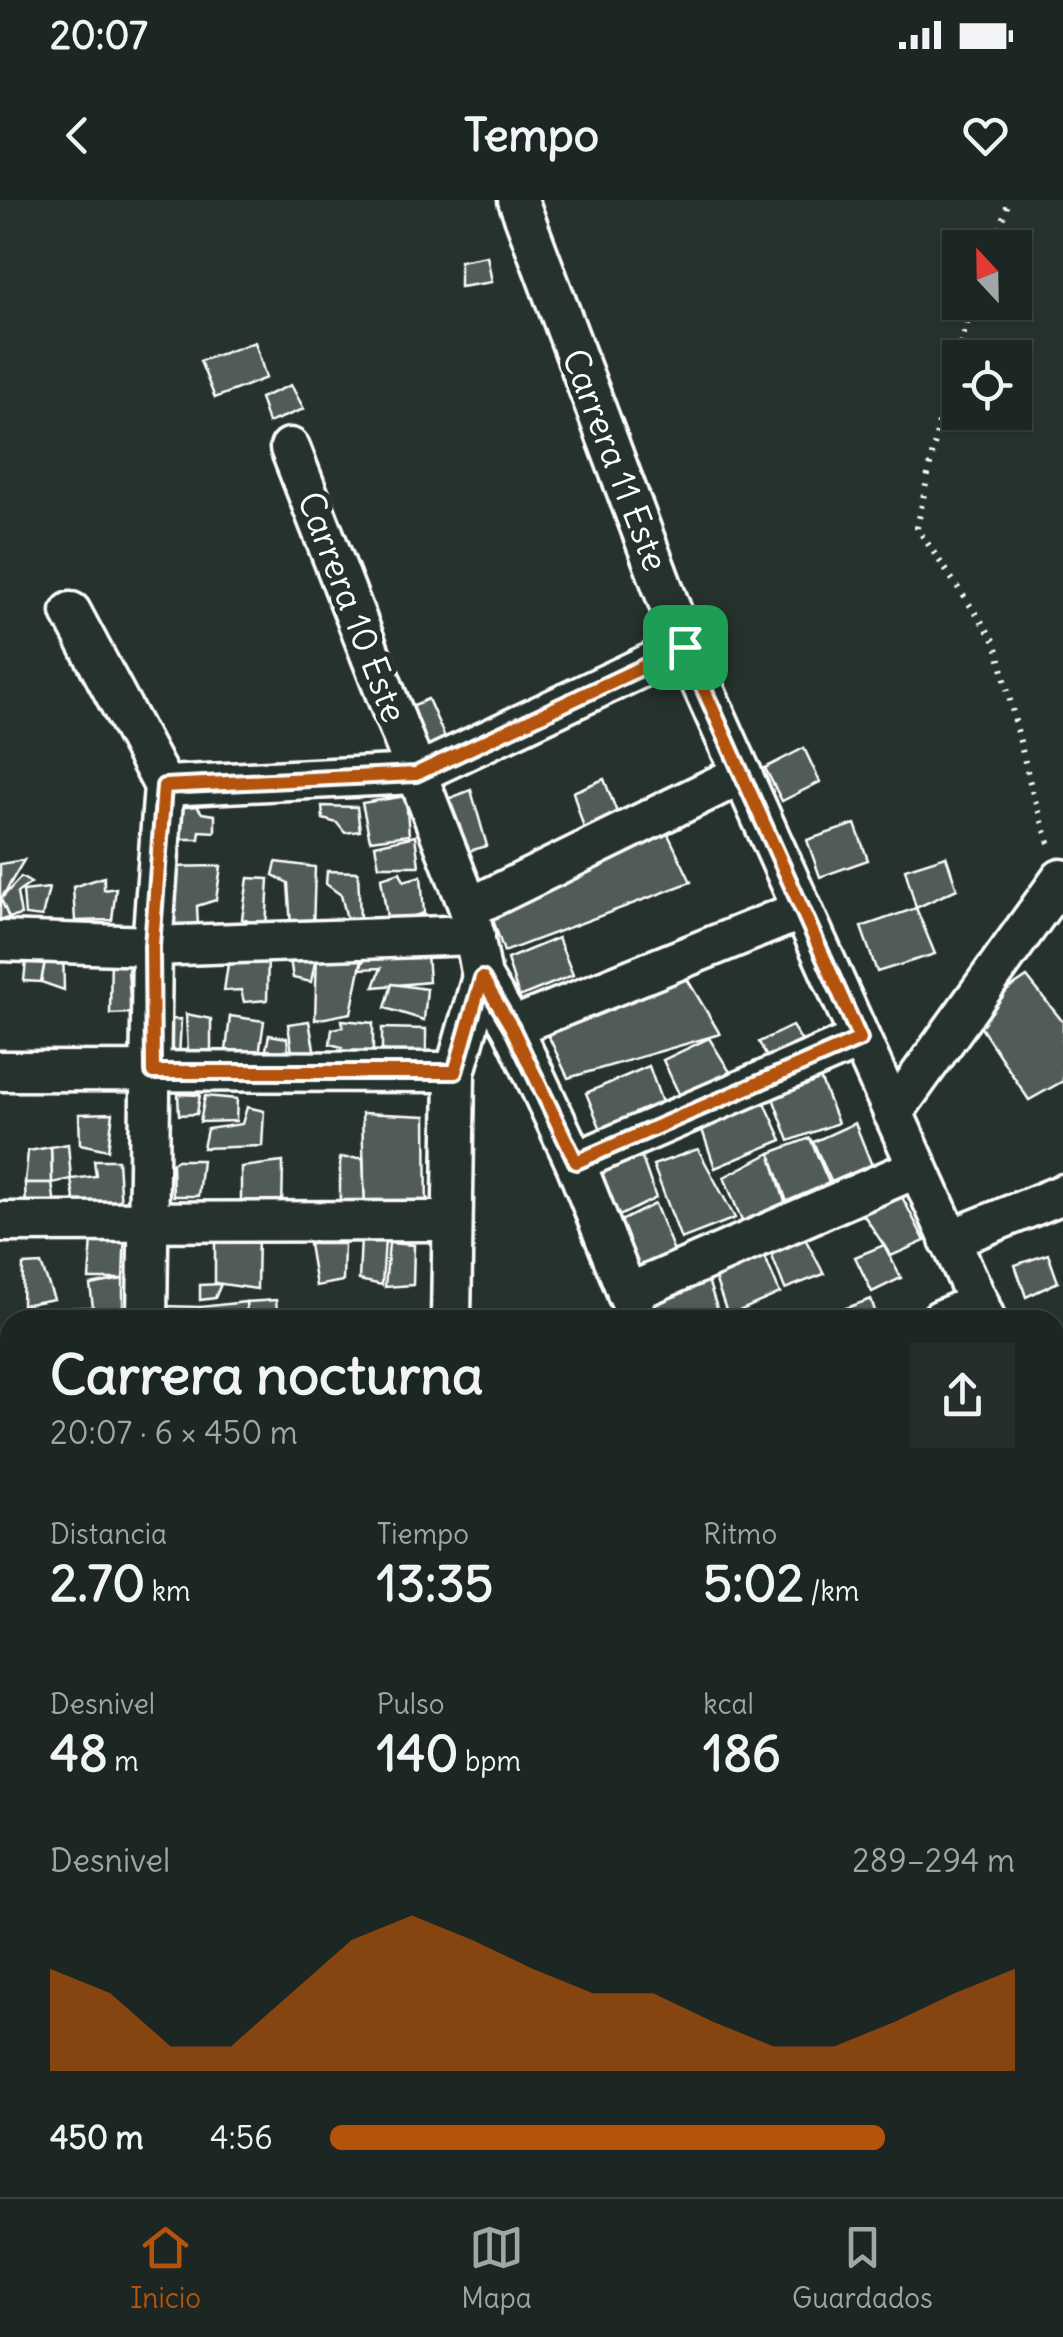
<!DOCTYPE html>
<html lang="es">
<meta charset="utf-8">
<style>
:root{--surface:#1c2622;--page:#252e2a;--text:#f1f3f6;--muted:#a0a5a5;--line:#3a4340;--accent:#b45309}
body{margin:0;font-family:Delius,sans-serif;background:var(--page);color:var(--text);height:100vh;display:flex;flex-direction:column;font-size:38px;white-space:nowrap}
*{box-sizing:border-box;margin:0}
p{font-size:32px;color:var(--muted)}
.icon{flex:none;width:55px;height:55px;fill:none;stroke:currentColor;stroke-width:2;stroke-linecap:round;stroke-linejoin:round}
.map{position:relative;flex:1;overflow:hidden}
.sheet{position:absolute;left:0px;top:1110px;width:1065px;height:888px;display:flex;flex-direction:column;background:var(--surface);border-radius:30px 30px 0 0;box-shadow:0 2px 8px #0004,0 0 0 2px var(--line)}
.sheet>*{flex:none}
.needle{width:65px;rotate:338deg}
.fabs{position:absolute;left:942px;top:30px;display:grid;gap:20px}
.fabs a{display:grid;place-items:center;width:90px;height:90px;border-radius:0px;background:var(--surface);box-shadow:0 2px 8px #0004,0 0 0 2px var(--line);font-size:50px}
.pin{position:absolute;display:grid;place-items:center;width:85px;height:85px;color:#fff;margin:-42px;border-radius:20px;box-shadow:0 5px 15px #0006}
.round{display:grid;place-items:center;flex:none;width:105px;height:105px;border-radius:0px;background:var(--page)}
.head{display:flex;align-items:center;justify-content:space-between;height:170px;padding:0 50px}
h1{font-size:55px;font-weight:800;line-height:75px}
.metrics{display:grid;grid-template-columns:repeat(3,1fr);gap:15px;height:170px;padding:10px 50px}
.metrics div{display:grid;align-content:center}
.metrics b{font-size:50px;font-weight:800}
.metrics small{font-size:28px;font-weight:400}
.metrics p{font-size:28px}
.chart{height:280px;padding:20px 50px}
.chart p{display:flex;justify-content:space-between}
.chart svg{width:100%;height:180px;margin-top:10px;fill:var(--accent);opacity:.7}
ul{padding:0 50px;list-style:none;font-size:32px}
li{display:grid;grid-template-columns:160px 120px 1fr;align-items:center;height:75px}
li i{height:25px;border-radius:12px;background:var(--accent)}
.status{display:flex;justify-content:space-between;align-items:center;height:70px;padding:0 50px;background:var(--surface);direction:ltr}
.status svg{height:28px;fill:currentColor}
header{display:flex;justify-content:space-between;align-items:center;height:130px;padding:0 50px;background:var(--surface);font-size:45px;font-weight:800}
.menu{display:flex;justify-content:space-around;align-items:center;height:140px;border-top:2px solid var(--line);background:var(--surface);font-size:28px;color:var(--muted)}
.menu a{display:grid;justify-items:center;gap:5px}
.menu .active{color:var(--accent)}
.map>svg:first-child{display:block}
.building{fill:#515c57;stroke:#fff;stroke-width:2.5}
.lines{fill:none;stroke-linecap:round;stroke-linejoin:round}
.minor-casing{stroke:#fff;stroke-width:45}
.path{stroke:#fff;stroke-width:6;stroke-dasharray:2.5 8;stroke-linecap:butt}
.minor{stroke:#26332d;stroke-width:38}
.route-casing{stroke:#fff;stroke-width:20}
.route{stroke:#b45309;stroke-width:12}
.labels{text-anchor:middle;stroke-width:10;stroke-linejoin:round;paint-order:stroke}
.street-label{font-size:35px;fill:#fff;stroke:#26332d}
</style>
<div class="status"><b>20:07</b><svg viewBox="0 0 49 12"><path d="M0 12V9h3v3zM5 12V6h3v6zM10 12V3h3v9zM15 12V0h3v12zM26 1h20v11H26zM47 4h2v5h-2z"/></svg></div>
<header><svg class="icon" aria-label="back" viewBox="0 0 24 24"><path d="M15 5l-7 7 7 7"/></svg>Tempo<svg class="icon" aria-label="heart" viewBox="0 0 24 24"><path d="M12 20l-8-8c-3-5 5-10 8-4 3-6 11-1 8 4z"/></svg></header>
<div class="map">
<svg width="1063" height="1997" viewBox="0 0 1063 1997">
<rect width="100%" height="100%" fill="#26332d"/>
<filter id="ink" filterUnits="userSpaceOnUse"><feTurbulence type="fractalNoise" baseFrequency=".01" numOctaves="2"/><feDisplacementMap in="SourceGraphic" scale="20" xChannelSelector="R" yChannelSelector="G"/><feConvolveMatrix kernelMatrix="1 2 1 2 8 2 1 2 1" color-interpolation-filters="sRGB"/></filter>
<g filter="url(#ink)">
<g class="building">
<path d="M487 56 492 82 460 87V61Z"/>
<path d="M255 142 266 178 215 198 200 161Z"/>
<path d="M291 185 304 209 268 223 260 198Z"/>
<path d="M428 499 447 542 414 551 400 511Z"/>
<path d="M804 548 820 582 782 601 765 568Z"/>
<path d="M604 579 620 620 586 635 573 592Z"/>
<path d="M471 590 487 646 459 654 445 600Z"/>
<path d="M406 596 409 635 370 640 362 603Z"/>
<path d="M197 606 202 613 215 615V632L200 631 199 639H163L164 609Z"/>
<path d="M322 606 357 607 360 631 345 633 337 623 323 619Z"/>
<path d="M855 624 868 660 820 677 807 640Z"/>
<path d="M666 630 691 682 504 752 489 708Z"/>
<path d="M415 636 419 666H379L375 645Z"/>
<path d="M946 656 957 689 916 708 905 669Z"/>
<path d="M24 660 1 699 9 718 0 720V664Z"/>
<path d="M276 662 315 667 313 730 291 727 288 683 273 675Z"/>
<path d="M221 666 216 700 197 706 198 728 158 722 163 667Z"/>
<path d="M327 671 358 672 360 718 347 719 341 695 326 684Z"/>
<path d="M400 672 404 681 421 676 424 713 388 724 381 678Z"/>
<path d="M21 677 31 683 17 693 21 715 9 718 1 699Z"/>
<path d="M104 677V690L116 688 112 720 75 721 73 687Z"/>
<path d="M248 678 269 679 266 727 242 719Z"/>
<path d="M49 688 42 717 25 715 23 691Z"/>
<path d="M916 708 935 754 877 772 861 727Z"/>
<path d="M558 738 573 775 519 797 507 759Z"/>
<path d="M366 739 351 813 315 820 317 752Z"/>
<path d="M426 739 429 782 374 787 381 768 360 769 371 740Z"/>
<path d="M63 746 64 790 41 782 47 750Z"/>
<path d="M288 747 317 752 311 782 293 778Z"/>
<path d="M27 750H47L41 782 24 781Z"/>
<path d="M111 750H141L128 770 131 813 110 814Z"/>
<path d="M268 754 267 800 244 802 241 790 224 791 229 757Z"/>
<path d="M677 762 720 834 568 878 543 824Z"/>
<path d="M1027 777 1063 822V881L1029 900 972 814Z"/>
<path d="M392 784 427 789 424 820 385 808Z"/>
<path d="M186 814 211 819V856L188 852Z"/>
<path d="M230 816 264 821 258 862 226 851Z"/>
<path d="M181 819 179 859 156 852V820Z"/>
<path d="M342 820 373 823V861L342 868V847L330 844 332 829 343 827Z"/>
<path d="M309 821 316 860 294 867 288 824Z"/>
<path d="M792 826 812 857 775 873 759 842Z"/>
<path d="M382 828 426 829V863L392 864 390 852 382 850Z"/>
<path d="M269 835 287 838 290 864 262 868Z"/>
<path d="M709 838 740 888 685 907 663 860Z"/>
<path d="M649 866 666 914 604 937 586 893Z"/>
<path d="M818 873 838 923 789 941 770 890Z"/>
<path d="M760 892 782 940 715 968 698 918Z"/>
<path d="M178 894 200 895 197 914 179 915Z"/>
<path d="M205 896 237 899 236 921 200 922Z"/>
<path d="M247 907 264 911 262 946 203 948 207 929 242 924Z"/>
<path d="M113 913 108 950 80 944 79 914Z"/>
<path d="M362 913 426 916 427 1019 365 1015Z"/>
<path d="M855 923 877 978 836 992 813 942Z"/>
<path d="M810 938 835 997 789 1008 770 953Z"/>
<path d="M68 944 71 979 52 983 51 947Z"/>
<path d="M51 947 52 983H25L28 951Z"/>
<path d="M639 949 656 998 617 1017 599 965Z"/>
<path d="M698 949 735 1018 681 1039 653 965Z"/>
<path d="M770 953 788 1012 744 1026 724 977Z"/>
<path d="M340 958H363L365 1010 340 1011Z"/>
<path d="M94 960H118L121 1008 76 1012 71 979 96 976Z"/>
<path d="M177 960H202L198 996H173L172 963Z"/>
<path d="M283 962 282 1012 241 1008V967Z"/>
<path d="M25 983H52L55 1006 26 1012Z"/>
<path d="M899 991 925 1041 891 1056 859 1008Z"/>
<path d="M655 1004 678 1061 639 1076 621 1021Z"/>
<path d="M93 1026 125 1028 123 1079H89Z"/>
<path d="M801 1031 824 1074 785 1089 768 1046Z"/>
<path d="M258 1033 257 1089 215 1083V1038Z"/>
<path d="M361 1037 385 1040 382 1085 359 1080Z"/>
<path d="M389 1043 414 1045 413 1085 385 1087Z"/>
<path d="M309 1044H344L343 1081 316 1086Z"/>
<path d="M884 1045 901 1078 872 1092 855 1057Z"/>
<path d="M762 1050 780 1093 728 1116 712 1069Z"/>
<path d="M1048 1054 1058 1082 1026 1097 1015 1065Z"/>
<path d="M41 1064 54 1099 22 1105 23 1065Z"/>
<path d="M704 1068 720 1117 655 1120 649 1092Z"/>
<path d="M123 1079V1120H73L71 1108 93 1107 90 1085Z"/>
<path d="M221 1084 215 1098 200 1100V1085Z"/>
<path d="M871 1099 878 1120H834L832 1113Z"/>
<path d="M276 1100 278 1120H247L246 1102Z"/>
<path d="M246 1102 247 1120H202L200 1107Z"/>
<path d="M162 1106 200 1107V1120H161Z"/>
<path d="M1063 1169V1214L1060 1215 1055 1202V1172Z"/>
<path d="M10 1374V1434L0 1429V1375Z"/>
<path d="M1055 1573 1063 1584V1620L1055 1624Z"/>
<rect x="0" y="1633" width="10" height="27"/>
<path d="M1055 1643 1063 1663V1694L1055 1698Z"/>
<path d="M1063 1718V1781L1055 1785V1722Z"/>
<path d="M1059 1885 1063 1946 1055 1948V1886Z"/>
<path d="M1063 1951V1993L1034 1997 1031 1988H1055V1954Z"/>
<path d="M59 1988H90L89 1997H59Z"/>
<rect x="437" y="1988" width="33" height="9"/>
<path d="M786 1988H816L815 1997H785Z"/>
<rect x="857" y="1988" width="27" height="9"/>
</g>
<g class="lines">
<g class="minor-casing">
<g id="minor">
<path d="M518 0 685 447 986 1120"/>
<path d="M290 248 469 708 482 777 512 827 575 962 638 1120"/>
<path d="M71 412 164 586 152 746 147 1120"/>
<path d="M164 586 416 574 685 447"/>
<path d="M469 708 742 574"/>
<path d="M0 741 152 746 475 735"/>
<path d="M512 827 802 710"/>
<path d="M0 871 455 872"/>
<path d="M893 913 1061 679"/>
<path d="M575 962 860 839"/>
<path d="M0 1022 452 1021"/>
<path d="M949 1040 1063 994"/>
<path d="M627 1094 917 968"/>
<path d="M451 1120 455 872 482 777"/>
<path d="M940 1120 979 1103"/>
<path d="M0 1170 10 1169"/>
<path d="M1055 1278 1063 1296"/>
<path d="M0 1312 10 1311"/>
<path d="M1055 1369 1063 1366"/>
<path d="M0 1439H10"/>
<path d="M1055 1540 1063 1536"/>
<path d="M0 1594 10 1593"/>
<path d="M1055 1718 1063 1714"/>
<path d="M0 1742H10"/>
<path d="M1055 1865 1063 1862"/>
<path d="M0 1885H10"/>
<path d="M687 1988 688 1997"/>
<path d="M1021 1988 1025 1997"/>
<path d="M144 1997V1988"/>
<path d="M424 1997V1988"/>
<path d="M961 1997 994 1988"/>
</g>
</g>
<g class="path">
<path d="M993 48 1009 0"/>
<path d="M974 102 946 188 917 328 996 443 1032 591 1051 649"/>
</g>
<use href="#minor" class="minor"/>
</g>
</g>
<g class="lines" filter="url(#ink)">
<g class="route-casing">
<path id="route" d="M685 447 860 839 576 962 512 828 482 778 455 872H153L152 746 164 586 416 574Z"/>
</g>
<use href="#route" class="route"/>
</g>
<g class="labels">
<g class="street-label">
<text transform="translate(615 260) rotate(69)" y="12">Carrera 11 Este</text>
<text transform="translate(352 407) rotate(69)" y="12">Carrera 10 Este</text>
</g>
</g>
</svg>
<div class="fabs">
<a><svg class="needle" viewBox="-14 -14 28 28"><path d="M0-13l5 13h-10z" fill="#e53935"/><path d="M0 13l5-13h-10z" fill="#a0a5a5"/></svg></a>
<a><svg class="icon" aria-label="locate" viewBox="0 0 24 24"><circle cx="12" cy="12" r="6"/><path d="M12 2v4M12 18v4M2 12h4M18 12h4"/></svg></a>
</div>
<div class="pin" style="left:685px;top:447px;background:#1e9e55"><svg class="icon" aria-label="arrive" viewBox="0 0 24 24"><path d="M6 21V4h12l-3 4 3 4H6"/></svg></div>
<section class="sheet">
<div class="head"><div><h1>Carrera nocturna</h1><p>20:07 · 6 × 450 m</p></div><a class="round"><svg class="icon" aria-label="share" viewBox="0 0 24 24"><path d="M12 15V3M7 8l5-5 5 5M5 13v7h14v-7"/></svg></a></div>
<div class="metrics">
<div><p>Distancia</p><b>2.70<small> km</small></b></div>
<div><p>Tiempo</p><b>13:35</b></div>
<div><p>Ritmo</p><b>5:02<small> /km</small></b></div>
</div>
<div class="metrics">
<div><p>Desnivel</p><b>48<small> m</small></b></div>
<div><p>Pulso</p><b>140<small> bpm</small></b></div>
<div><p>kcal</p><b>186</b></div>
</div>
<div class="chart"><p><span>Desnivel</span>289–294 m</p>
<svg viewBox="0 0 160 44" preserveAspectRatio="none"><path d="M0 44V19L10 25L20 38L30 38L40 25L50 12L60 6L70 12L80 19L90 25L100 25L110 32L120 38L130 38L140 32L150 25L160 19V44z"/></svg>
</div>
<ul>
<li><b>450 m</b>4:56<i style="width:81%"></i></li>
</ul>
</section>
</div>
<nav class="menu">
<a class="active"><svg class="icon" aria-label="home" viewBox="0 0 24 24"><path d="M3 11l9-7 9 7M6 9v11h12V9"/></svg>Inicio</a>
<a><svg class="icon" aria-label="map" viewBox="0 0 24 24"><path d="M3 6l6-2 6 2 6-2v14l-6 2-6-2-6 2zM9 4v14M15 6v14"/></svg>Mapa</a>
<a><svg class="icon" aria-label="saved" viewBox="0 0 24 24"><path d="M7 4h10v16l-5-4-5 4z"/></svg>Guardados</a>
</nav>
